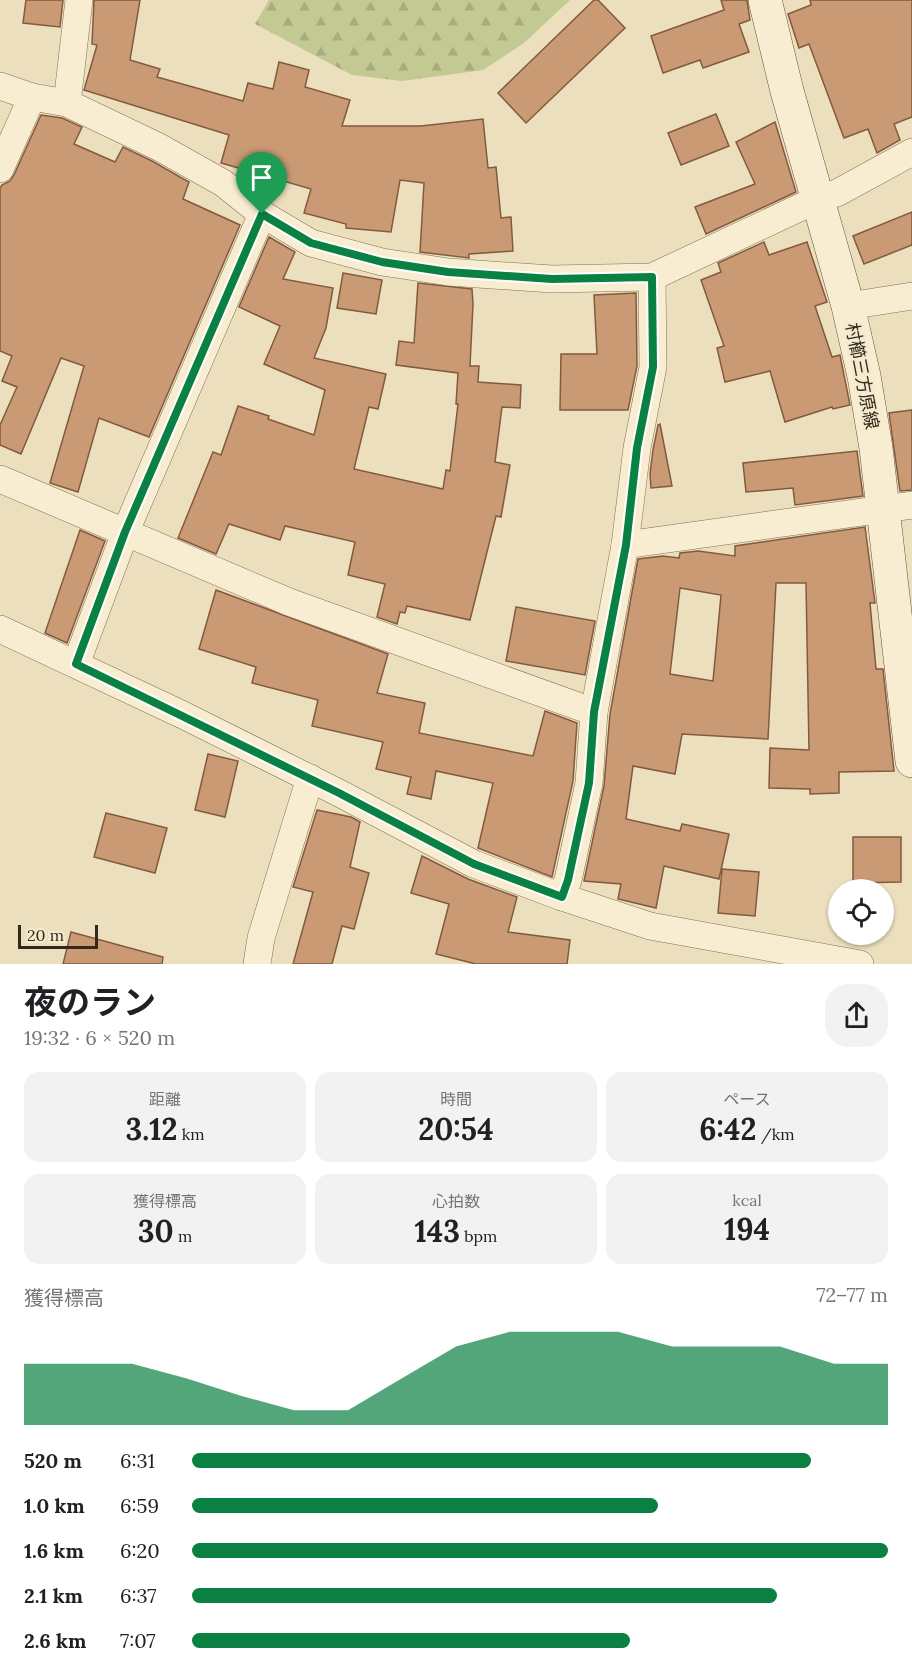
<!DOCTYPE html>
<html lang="ja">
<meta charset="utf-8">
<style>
:root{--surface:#fff;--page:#f2f2f2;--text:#202124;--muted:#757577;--accent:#0b8043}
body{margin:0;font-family:Lora,"Noto Sans JP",serif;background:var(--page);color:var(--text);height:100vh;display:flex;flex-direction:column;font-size:22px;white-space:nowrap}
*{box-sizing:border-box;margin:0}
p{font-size:20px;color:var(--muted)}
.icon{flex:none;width:33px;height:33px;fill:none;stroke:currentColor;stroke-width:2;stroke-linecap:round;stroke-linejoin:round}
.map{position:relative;height:964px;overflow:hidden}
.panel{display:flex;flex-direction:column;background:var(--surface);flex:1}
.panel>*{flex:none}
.controls{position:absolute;left:828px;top:879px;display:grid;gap:12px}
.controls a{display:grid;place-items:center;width:66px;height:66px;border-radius:50%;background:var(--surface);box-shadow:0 2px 4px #0004;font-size:30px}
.scale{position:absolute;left:18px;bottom:15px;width:80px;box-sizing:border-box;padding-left:6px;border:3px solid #33281c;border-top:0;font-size:16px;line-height:21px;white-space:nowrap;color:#33281c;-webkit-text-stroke:4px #f4eacd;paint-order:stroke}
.pin{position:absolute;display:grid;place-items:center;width:51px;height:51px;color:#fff;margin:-62px -26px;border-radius:50% 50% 50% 0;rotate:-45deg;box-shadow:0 0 6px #0007}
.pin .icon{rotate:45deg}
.round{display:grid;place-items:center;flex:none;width:63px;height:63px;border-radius:24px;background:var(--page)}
.summary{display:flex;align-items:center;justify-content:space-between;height:102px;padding:0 24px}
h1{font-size:33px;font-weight:700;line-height:45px}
.metrics{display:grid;grid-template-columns:repeat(3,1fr);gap:9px;height:102px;padding:6px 24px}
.metrics div{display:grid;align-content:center;border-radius:15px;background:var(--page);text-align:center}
.metrics b{font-size:30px;font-weight:700}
.metrics small{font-size:16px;font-weight:400}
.metrics p{font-size:16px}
.chart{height:168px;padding:12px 24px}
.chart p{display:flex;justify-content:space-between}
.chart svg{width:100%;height:108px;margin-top:6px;fill:var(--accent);opacity:.7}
ul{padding:0 24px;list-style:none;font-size:20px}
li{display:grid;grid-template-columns:96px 72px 1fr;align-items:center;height:45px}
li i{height:15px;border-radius:8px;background:var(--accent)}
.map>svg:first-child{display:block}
.forest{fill:url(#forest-firs)}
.building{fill:#ca9a74;stroke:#825a3e;stroke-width:1.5;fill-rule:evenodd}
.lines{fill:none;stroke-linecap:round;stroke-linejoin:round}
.street-casing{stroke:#847057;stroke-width:28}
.secondary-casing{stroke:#65513b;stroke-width:34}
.street{stroke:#f8edd1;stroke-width:27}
.secondary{stroke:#f8edd1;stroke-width:33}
.route-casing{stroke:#fff;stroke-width:12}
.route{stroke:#0b8043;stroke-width:8}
.labels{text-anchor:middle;stroke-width:5;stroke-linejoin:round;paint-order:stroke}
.street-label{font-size:18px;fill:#33281c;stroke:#f4eacd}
</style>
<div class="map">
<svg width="912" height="964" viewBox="0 0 912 964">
<defs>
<pattern id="forest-firs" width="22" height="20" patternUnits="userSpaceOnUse" patternTransform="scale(1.5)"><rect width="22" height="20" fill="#c2c993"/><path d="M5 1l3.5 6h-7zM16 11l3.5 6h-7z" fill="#a7ad7e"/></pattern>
</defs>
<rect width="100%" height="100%" fill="#ecdfbe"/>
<path class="forest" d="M269 0H570L524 43 483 70 402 81 352 75 255 24Z"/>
<g class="building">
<path d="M26 0H63L60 27 23 23Z"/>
<path d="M94 0H140L130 60 160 69 157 77 243 101 248 83 273 89 279 62 309 70 305 87 350 100 342 126H421L483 119 488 168 496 167 501 218 511 217 513 251 469 254V258L420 252 424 183 400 180 391 232 346 228V224L304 213 311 189 221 163 229 135 84 90 97 45 92 44Z"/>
<path d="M594 0H598L625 28 526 123 498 93Z"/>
<path d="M721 0H747L750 20 739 24 749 52 703 68 700 60 663 73 651 36 724 10Z"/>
<path d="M810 0H912V117L894 124 900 140 877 153 868 129 844 138 809 44 799 48 788 14 811 5Z"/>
<path d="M716 114 729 146 681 165 668 133Z"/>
<path d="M41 115 62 118 82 127 74 144 115 162 123 147 152 161 189 182 183 199 240 225 149 437 99 418 78 492 50 483 84 366 61 358 21 454 0 445V425L17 387 2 381 12 356 0 351V188L2 185 10 181 14 175Z"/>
<path d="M775 122 796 192 706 234 695 207 755 184 736 142Z"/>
<path d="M912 212V245L864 264 853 236Z"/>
<path d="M269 237 295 252 283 279 333 288 326 328 314 358 386 374 378 409 369 407 354 469 443 489 446 470 450 471 458 404H456L458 373 396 365 399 341 414 343 418 283 472 289 473 304 470 366H479L478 382 521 385 520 408 502 407 495 462 510 465 501 517 496 516 470 620 407 606 405 613 400 612 397 624 377 617 385 584 348 575 355 542 285 526 280 540 229 524 216 554 178 538 213 452 221 455 238 406 269 416 268 419 314 435 325 390 264 364 280 326 239 307Z"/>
<path d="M764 242 769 255 807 242 827 302 815 306 832 357 840 355 850 405 833 409 832 407 785 422 770 371 725 382 717 348 724 346 701 280 721 272 718 263Z"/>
<path d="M343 273 382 280 376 314 337 308Z"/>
<path d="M636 293 637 366 628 410H560L561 354H597L594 295Z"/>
<path d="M912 410V490L900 491 889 413Z"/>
<path d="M660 424 672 486 651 488 650 474 653 450 658 425Z"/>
<path d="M857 451 863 496 795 505 793 488 746 492 743 463Z"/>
<path d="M865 527 875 603H870L876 669H883L894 771 839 772V793L810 794V789L769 788 770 748 809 750 806 583H776L768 739 682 734 675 774 633 766 626 819 680 831 682 824 729 834 719 879 664 866 656 908 618 899 621 884 584 881 604 786 610 714 638 559 663 556 679 558 680 553 698 551 735 556V546ZM680 588 721 595 713 681 670 674Z"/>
<path d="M80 530 105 541 67 643 45 633Z"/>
<path d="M216 590 388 654 377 693 425 703 419 733 533 756 545 711 577 723 573 781 552 877 478 848 493 783 436 771 431 799 407 794 411 777 376 769 383 742 312 726 318 700 252 683 256 667 199 649Z"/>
<path d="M516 607 595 621 585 675 506 661Z"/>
<path d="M208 754 238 761 225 817 195 810Z"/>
<path d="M317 810 351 817 360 822 350 867 369 873 354 929 342 926 332 964H293L313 892 293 887Z"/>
<path d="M106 813 167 828 155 873 94 857Z"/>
<path d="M853 837H901V882L853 883Z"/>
<path d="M422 856 468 879 517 897 508 932 570 940 567 964H476L436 954 449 904 411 893Z"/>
<path d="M722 869 759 872 755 916 718 913Z"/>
<path d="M71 932 163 957 162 964H63Z"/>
</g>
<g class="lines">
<g class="street-casing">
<g id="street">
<path d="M0 86 32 97 67 103 159 147 223 183 262 214 311 243 382 262 448 272 552 279 652 277 818 199 837 193 912 152"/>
<path d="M67 103 79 0"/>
<path d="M0 169 32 97"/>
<path d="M848 306 912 296"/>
<path d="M0 479 289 602 594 712"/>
<path d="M625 545 912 505"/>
<path d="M0 629 183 715 339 793 474 864 562 897 650 926 860 964"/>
<path d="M76 664 125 533 262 214"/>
<path d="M562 897 568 880 589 783 594 712 625 545 637 448 653 367 652 277"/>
<path d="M257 964 261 938 310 778"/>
</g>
</g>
<g class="secondary-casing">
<path id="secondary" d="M765 0 787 91 848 306 864 376 876 448 912 761"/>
</g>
<use href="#street" class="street"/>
<use href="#secondary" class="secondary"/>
</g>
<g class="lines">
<g class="route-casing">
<path id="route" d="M262 214 311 243 382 262 448 272 552 279 652 277 653 367 637 448 626 545 594 712 589 783 568 880 562 897 474 864 339 793 76 664 125 532Z"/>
</g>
<use href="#route" class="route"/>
</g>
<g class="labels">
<g class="street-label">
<text transform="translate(862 376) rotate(79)" y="6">村櫛三方原線</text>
</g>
</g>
</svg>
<div class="controls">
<a><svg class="icon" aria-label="locate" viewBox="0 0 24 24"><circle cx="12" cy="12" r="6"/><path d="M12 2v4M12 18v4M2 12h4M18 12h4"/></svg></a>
</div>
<div class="scale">20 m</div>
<div class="pin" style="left:262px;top:214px;background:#1e9e55"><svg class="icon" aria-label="arrive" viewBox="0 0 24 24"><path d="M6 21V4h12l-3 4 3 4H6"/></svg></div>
</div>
<section class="panel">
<div class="summary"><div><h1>夜のラン</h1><p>19:32 · 6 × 520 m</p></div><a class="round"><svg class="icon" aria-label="share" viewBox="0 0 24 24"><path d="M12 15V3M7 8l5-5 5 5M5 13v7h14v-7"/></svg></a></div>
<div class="metrics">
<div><p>距離</p><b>3.12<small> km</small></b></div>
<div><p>時間</p><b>20:54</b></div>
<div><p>ペース</p><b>6:42<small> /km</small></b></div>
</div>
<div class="metrics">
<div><p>獲得標高</p><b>30<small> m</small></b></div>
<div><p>心拍数</p><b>143<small> bpm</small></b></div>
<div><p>kcal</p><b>194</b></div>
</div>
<div class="chart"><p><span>獲得標高</span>72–77 m</p>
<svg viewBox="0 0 160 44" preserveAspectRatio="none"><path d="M0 44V19L10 19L20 19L30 25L40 32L50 38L60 38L70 25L80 12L90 6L100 6L110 6L120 12L130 12L140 12L150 19L160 19V44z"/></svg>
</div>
<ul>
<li><b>520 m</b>6:31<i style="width:89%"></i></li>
<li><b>1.0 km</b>6:59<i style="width:67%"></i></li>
<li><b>1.6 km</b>6:20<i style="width:100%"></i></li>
<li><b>2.1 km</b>6:37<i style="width:84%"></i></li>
<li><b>2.6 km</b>7:07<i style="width:63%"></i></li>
</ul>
</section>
